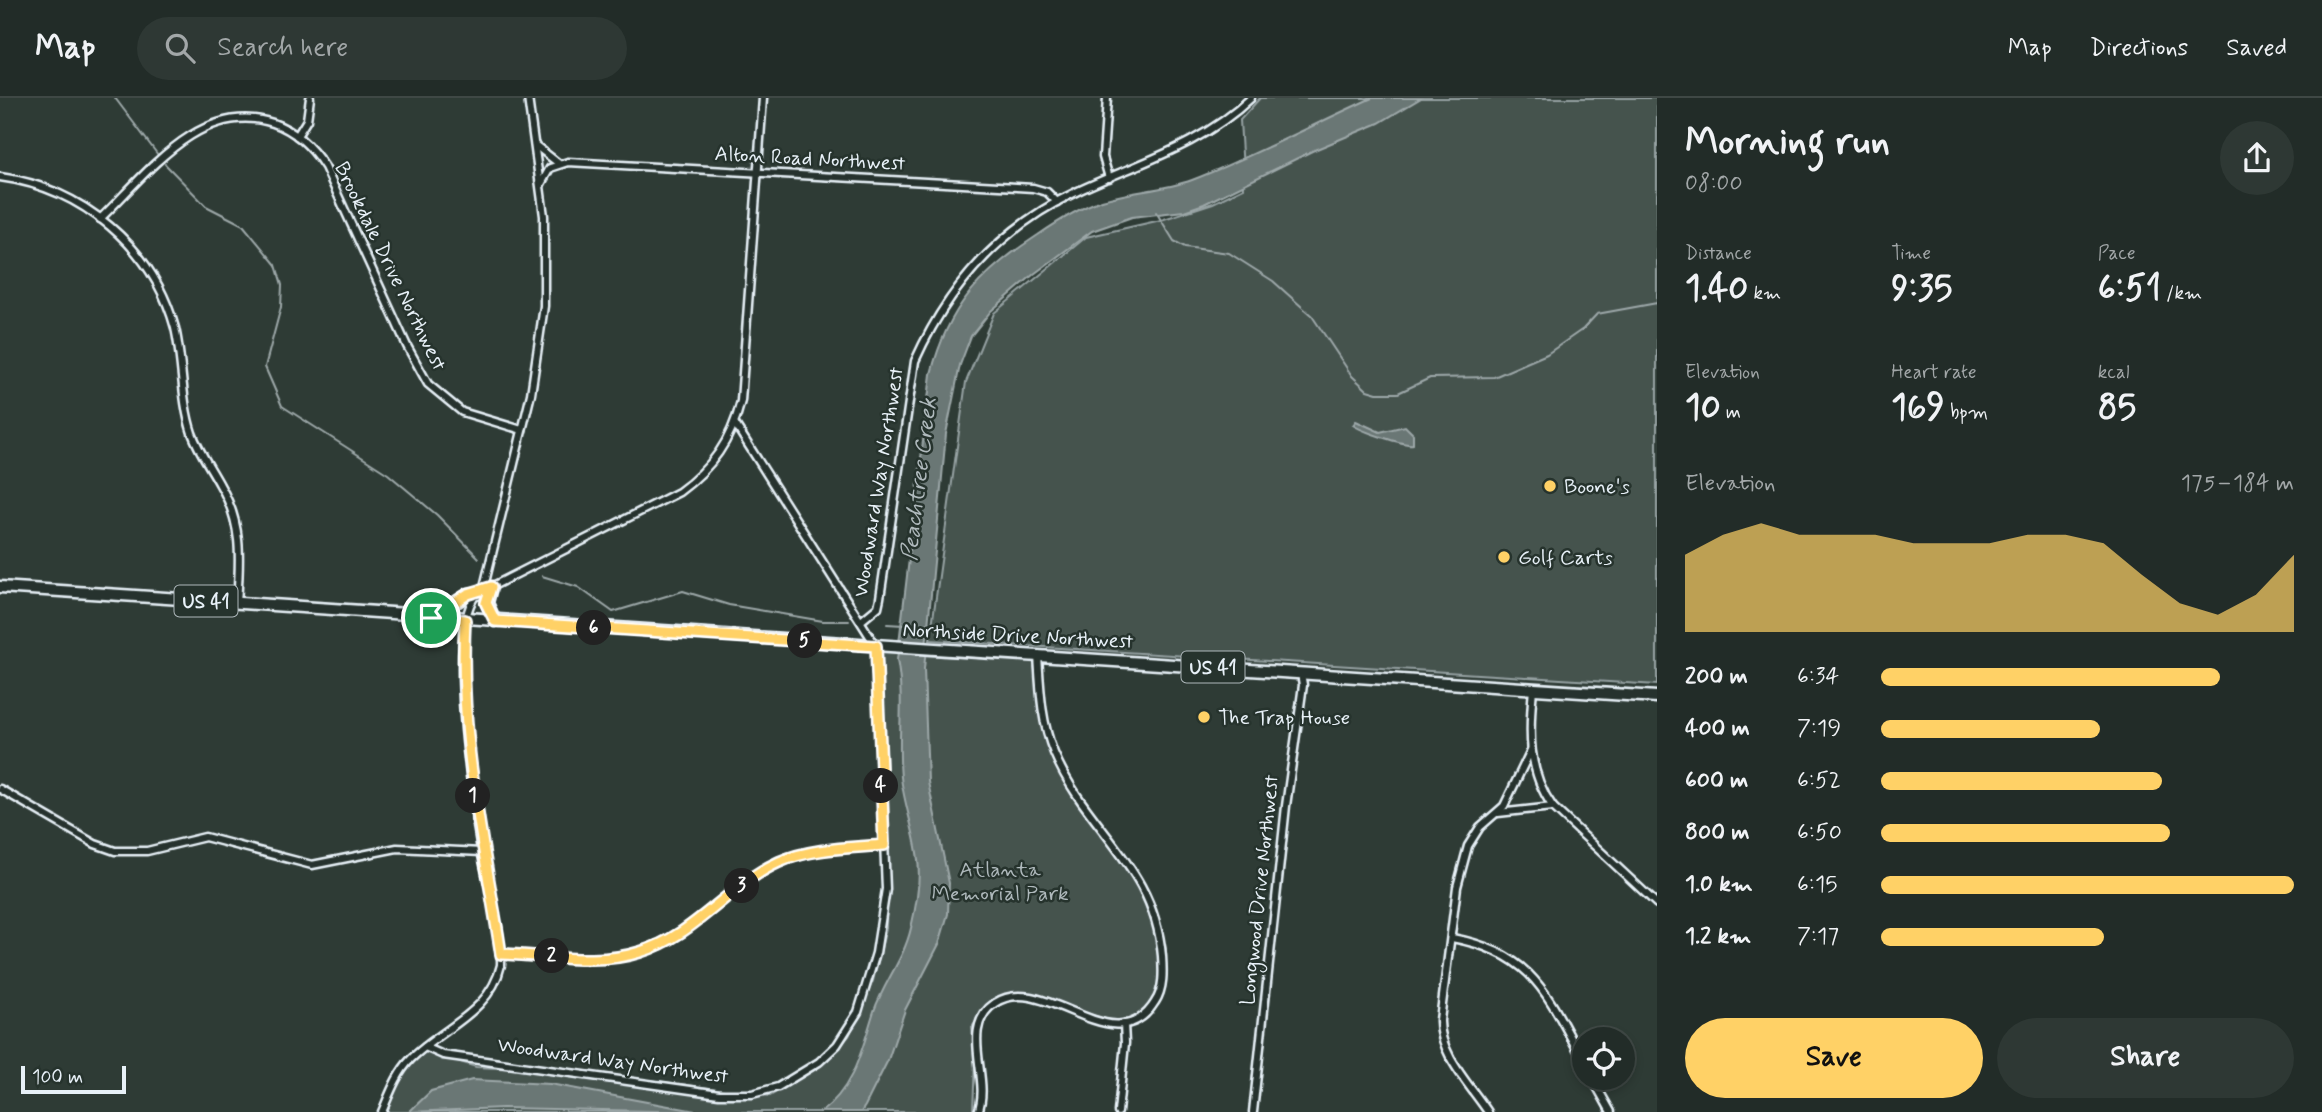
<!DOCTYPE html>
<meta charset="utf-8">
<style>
:root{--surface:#222c28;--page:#2e3834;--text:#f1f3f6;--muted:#a2a7a8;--line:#3f4845;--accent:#ffd166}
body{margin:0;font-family:Mynerve,sans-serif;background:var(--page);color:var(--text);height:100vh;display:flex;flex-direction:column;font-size:26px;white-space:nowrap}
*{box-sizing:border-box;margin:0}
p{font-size:23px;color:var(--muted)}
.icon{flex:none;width:38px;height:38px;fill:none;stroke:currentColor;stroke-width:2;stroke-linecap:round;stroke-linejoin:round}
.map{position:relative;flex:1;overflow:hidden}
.drawer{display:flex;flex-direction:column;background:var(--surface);width:665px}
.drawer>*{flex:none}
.tools{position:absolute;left:1572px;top:929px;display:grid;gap:14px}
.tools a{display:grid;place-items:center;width:63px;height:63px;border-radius:50%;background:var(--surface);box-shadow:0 4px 10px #0003,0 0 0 2px var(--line);font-size:35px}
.scale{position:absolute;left:21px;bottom:18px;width:105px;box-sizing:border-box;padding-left:7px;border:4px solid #e8f1f8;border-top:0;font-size:19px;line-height:24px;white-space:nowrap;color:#e8f1f8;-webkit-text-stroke:5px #26332d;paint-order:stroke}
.pin{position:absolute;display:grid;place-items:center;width:60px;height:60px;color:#fff;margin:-30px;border:4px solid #fff;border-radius:50%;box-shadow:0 2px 7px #0007}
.km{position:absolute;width:35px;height:35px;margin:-18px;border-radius:50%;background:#222;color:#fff;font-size:19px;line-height:35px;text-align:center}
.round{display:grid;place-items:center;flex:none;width:74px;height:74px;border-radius:37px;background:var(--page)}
.summary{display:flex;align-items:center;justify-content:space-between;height:119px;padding:0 28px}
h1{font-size:38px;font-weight:700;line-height:52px}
.figures{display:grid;grid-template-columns:repeat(3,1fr);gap:10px;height:119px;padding:7px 28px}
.figures div{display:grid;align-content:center}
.figures b{font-size:35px;font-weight:700}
.figures small{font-size:19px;font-weight:400}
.figures p{font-size:19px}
.chart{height:196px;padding:14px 28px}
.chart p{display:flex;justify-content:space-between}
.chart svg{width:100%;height:126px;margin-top:7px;fill:var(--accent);opacity:.7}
.cta{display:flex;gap:14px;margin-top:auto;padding:14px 28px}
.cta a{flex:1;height:80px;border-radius:42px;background:var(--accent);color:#111;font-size:28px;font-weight:700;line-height:80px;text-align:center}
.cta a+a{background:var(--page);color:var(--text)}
ul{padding:0 28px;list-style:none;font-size:23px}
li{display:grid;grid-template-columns:112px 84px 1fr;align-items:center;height:52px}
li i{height:18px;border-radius:9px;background:var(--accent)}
header{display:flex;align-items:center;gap:42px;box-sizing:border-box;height:98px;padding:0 35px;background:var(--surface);border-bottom:2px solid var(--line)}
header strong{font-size:33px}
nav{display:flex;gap:38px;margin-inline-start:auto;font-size:24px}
.search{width:490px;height:63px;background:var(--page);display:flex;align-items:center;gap:18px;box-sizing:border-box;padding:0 24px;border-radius:38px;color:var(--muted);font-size:26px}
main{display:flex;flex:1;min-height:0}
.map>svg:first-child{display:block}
.green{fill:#45524e;stroke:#96a2a3;stroke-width:2}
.water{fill:#6b7775;stroke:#9da8a9;stroke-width:2}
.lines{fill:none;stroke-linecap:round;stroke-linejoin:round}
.stream{stroke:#9da8a9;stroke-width:2}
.minor-casing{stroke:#e8f1f8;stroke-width:11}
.primary-casing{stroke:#e8f1f8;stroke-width:15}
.minor{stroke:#26332d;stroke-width:6}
.primary{stroke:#26332d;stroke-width:10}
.route-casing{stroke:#fff;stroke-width:14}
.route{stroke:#ffd166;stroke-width:9}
.poi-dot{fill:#ffd166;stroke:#26332d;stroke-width:2.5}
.labels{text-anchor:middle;stroke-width:5;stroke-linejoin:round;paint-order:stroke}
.shield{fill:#26332d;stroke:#aeb8bb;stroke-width:2}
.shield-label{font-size:19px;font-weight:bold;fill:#e8f1f8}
.street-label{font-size:21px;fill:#e8f1f8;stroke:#26332d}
.poi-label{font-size:21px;fill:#e8f1f8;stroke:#26332d;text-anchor:start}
.park-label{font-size:21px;fill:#afb9bc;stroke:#26332d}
.water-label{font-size:23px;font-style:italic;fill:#b0babd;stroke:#26332d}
</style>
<header>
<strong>Map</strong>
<div class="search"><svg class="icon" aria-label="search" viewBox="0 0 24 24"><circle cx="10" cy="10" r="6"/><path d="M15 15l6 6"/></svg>Search here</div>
<nav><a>Map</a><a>Directions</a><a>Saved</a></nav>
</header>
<main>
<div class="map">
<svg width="1657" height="1014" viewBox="0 0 1657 1014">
<rect width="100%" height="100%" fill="#2e3b35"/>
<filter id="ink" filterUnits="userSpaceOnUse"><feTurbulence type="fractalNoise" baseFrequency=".0143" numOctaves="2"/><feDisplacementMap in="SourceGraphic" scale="14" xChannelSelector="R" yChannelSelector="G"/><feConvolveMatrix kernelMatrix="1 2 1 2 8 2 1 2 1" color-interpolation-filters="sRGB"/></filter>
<g filter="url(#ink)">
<g class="green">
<path d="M1260 0H1657V587L930 542 966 284 994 215 1086 139 1161 122 1213 105 1244 90 1240 22Z"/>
<path d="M874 544 920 557 1034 563 1039 614 1055 661 1150 804 1166 851 1154 911 1125 927 1021 895 992 903 972 929 975 962 973 1014H385L392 984 426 953 476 969 596 975 770 998 827 963 849 938 861 911 873 883 886 830 888 749Z"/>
</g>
<g class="water">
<path d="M1372 0H1421L1379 25 1312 53 1204 106 1184 113 1132 119 1092 133 1034 176 991 213 971 238 960 267 946 336 924 571 928 684 949 785 948 816 939 846 905 912 888 962 865 1008 861 1014H821C855 989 862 950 874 913 884 884 904 861 911 830 916 809 921 784 918 762 915 734 904 707 901 679 897 640 905 601 897 562L931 276C948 208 981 174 1038 137 1057 124 1077 111 1099 103 1129 93 1162 93 1192 82 1254 58 1312 27 1372 0Z"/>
<path d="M1356 323 1380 334 1405 328 1413 336V346C1405 348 1361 333 1353 327Z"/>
<path d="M472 982 550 986 701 1014 503 1010 409 1014 431 993Z"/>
</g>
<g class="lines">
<g class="stream">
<path d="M115 0 158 57"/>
<path d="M165 66 206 108 243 127 276 167 282 187 281 209 265 269 282 308 388 376 437 417 479 460"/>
<path d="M1156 114 1174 143 1185 149 1229 155 1273 183 1312 218 1352 278 1367 292 1377 295H1398L1430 280 1494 279 1547 256 1583 231 1597 216 1657 205"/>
<path d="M542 478 578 489 613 514 683 493 729 507 823 523H849"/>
<path d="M887 526 904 527"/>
</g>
<g class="minor-casing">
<g id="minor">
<path d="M1107 0 1103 59 1109 80"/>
<path d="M297 38 307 22 310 0"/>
<path d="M535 47 558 65"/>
<path d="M0 79C82 90 153 149 175 230 183 264 181 302 192 335 199 354 211 370 220 387 243 426 240 461 237 505"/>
<path d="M541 86 550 70 568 64 1033 90 1047 94 1057 104"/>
<path d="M100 121C146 77 200 1 273 25 296 33 312 49 325 69L407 248 428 286 462 314 522 332"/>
<path d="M483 493 531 296 544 208V118L528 0"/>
<path d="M861 523 878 509 880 500 915 263C949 187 1001 129 1078 93 1138 65 1201 48 1251 0"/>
<path d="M1533 591C1529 633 1527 673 1553 709L1657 806"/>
<path d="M0 691 95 746 115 753H147L205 739 312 767 397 750 482 754"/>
<path d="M1498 715 1553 709"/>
<path d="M1452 840C1534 855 1547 897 1584 964"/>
<path d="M501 856C545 858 597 868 640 854 691 839 723 794 769 769 804 750 845 751 884 747"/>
<path d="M425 949 443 957 719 996H752L778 989 819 964 837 947 858 914 876 855 886 791 876 548 735 326"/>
<path d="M1592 980 1611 1014"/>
<path d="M382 1014C390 995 397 975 411 961 443 929 490 915 501 867 502 829 488 790 481 752 473 704 445 529 477 496L679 394C712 370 731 343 741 303L763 0"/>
<path d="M978 1014C992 980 958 930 995 905 1043 872 1116 968 1155 904 1164 891 1163 873 1162 858 1154 766 1086 732 1054 655 1041 624 1040 590 1038 557"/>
<path d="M1118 1014 1125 945 1124 926"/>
<path d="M1253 1014 1286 708 1303 587 1301 575"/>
<path d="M1488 1014C1470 987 1439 956 1440 922L1457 789 1468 748 1480 729 1504 708 1531 652"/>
</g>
</g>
<g class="primary-casing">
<g id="primary">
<path d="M0 489 1657 599"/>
<path d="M491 489 487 505 495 523"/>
<path d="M431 520 469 496H477"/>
</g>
</g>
<use href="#minor" class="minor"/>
<use href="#primary" class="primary"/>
</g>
</g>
<g class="lines" filter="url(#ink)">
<g class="route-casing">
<path id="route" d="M491 489 486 505 495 523 876 548 884 747C849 750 811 750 779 764 728 787 695 838 640 854 597 868 546 857 501 856 483 740 459 640 465 522L431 520 468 496Z"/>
</g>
<use href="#route" class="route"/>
</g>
<g class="poi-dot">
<circle cx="1550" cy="388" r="7"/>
<circle cx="1504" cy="459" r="7"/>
<circle cx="1204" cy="619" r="7"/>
</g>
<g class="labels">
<g class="shield">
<rect x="174.5" y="487.5" width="63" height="31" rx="5"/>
<rect x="1181.5" y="553.5" width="63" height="31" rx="5"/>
</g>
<g class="shield-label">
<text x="206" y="510">US 41</text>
<text x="1213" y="576">US 41</text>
</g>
<g class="street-label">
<text transform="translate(810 60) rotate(3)" y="7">Alton Road Northwest</text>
<text transform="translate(391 168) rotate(64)" y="7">Brookdale Drive Northwest</text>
<text transform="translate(878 384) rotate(-81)" y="7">Woodward Way Northwest</text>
<text transform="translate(1018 537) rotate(3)" y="7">Northside Drive Northwest</text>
<text transform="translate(1259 792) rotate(-84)" y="7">Longwood Drive Northwest</text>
<text transform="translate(613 962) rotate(8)" y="7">Woodward Way Northwest</text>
</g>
<g class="poi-label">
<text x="1564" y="395">Boone's</text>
<text x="1518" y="466">Golf Carts</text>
<text x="1218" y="626">The Trap House</text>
</g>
<g class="park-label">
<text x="1000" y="778">Atlanta<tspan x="1000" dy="24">Memorial Park</tspan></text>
</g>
<g class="water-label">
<text transform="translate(918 381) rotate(-83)" y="8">Peachtree Creek</text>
</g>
</g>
</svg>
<div class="tools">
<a><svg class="icon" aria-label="locate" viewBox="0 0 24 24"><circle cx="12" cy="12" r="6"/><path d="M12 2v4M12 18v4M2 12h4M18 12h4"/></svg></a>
</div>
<div class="scale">100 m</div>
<div class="pin" style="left:431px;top:520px;background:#1e9e55"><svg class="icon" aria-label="arrive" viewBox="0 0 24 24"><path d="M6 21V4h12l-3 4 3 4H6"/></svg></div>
<b class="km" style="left:473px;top:698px">1</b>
<b class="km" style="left:552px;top:858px">2</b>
<b class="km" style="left:742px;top:788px">3</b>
<b class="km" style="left:881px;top:688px">4</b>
<b class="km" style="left:805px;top:543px">5</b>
<b class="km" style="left:594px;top:530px">6</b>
</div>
<section class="drawer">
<div class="summary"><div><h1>Morning run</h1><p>08:00</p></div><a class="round"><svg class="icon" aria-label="share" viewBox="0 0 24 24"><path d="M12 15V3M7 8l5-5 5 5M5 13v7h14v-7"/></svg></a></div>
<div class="figures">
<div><p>Distance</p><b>1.40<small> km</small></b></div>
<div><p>Time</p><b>9:35</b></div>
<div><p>Pace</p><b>6:51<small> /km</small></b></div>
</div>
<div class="figures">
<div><p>Elevation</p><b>10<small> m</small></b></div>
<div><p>Heart rate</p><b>169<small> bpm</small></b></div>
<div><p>kcal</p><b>85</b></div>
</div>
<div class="chart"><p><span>Elevation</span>175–184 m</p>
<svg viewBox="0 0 160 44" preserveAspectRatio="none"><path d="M0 44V17L10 10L20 6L30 10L40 10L50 10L60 13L70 13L80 13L90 10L100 10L110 13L120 24L130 34L140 38L150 31L160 17V44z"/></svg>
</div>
<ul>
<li><b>200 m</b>6:34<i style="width:82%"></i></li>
<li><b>400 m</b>7:19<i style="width:53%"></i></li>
<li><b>600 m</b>6:52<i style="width:68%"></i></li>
<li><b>800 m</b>6:50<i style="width:70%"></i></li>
<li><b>1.0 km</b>6:15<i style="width:100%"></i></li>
<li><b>1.2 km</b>7:17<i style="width:54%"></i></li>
</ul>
<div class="cta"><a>Save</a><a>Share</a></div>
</section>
</main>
